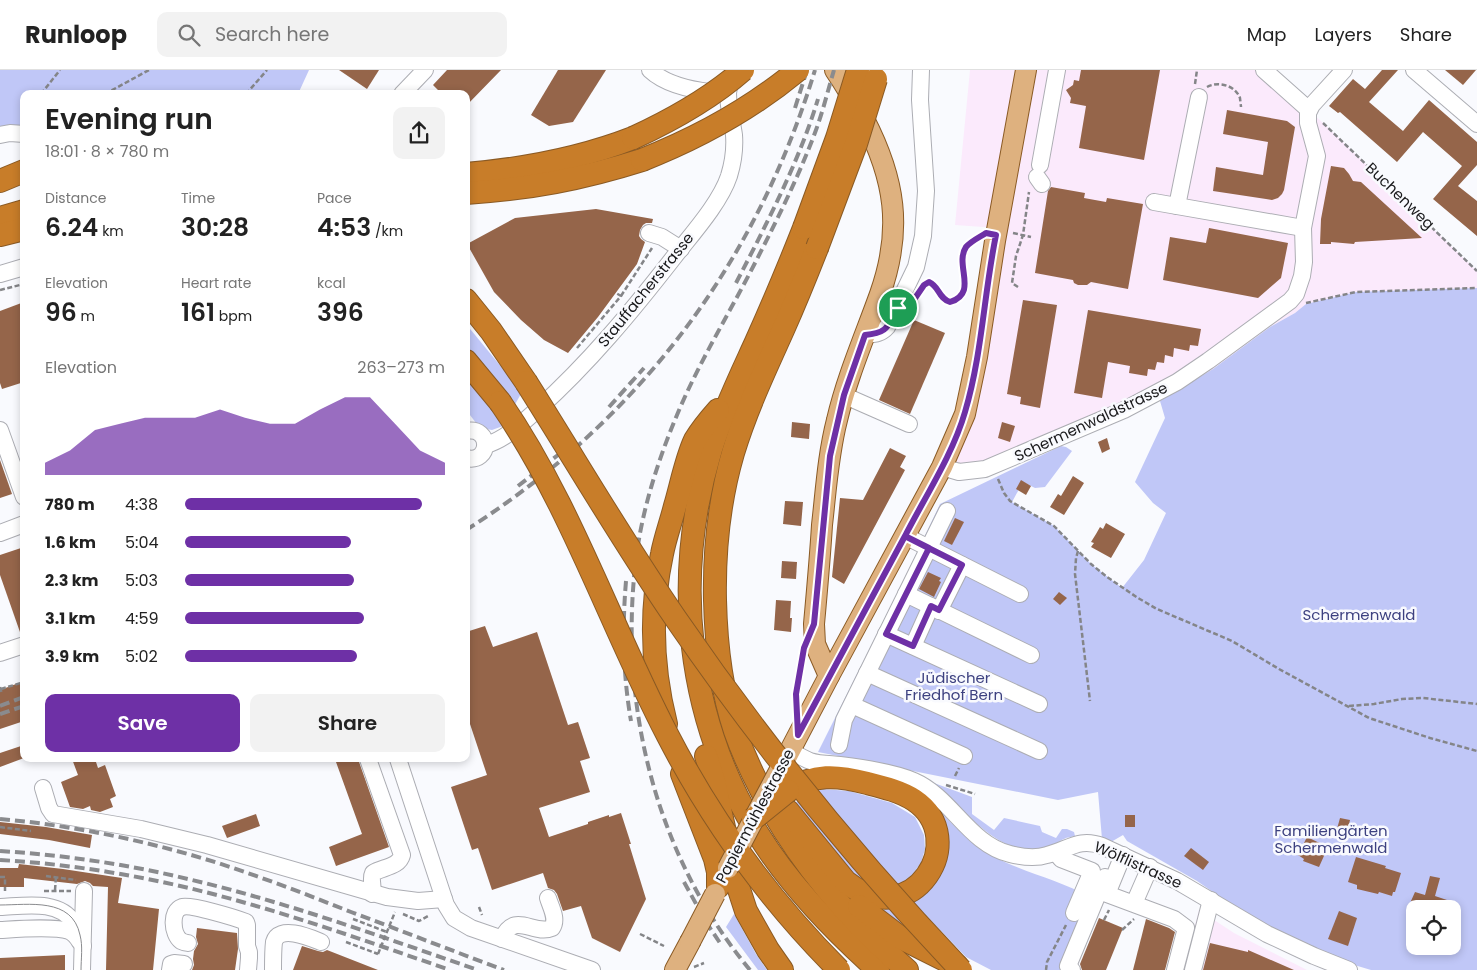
<!DOCTYPE html>
<meta charset="utf-8">
<style>
:root{--surface:#fff;--page:#f2f2f2;--text:#222;--muted:#767676;--line:#e0e0e0;--accent:#6e30a6}
body{margin:0;font-family:Poppins,sans-serif;background:var(--page);color:var(--text);height:100vh;display:flex;flex-direction:column;font-size:19px;white-space:nowrap}
*{box-sizing:border-box;margin:0}
p{font-size:16px;color:var(--muted)}
.icon{flex:none;width:28px;height:28px;fill:none;stroke:currentColor;stroke-width:2;stroke-linecap:round;stroke-linejoin:round}
.map{position:relative;flex:1;overflow:hidden}
.details{position:absolute;left:20px;top:20px;width:450px;height:672px;display:flex;flex-direction:column;background:var(--surface);border-radius:10px;box-shadow:0 2px 8px #0003}
.details>*{flex:none}
.controls{position:absolute;left:1406px;top:830px;display:grid;gap:10px}
.controls a{display:grid;place-items:center;width:55px;height:55px;border-radius:10px;background:var(--surface);box-shadow:0 2px 8px #0003;font-size:25px}
.pin{position:absolute;display:grid;place-items:center;width:42px;height:42px;color:#fff;margin:-21px;border:2px solid #fff;border-radius:50%;box-shadow:0 1px 5px #0007}
.round{display:grid;place-items:center;flex:none;width:52px;height:52px;border-radius:10px;background:var(--page)}
.overview{display:flex;align-items:center;justify-content:space-between;height:85px;padding:0 25px}
h1{font-size:28px;font-weight:600;line-height:38px}
.stats{display:grid;grid-template-columns:repeat(3,1fr);gap:8px;height:85px;padding:5px 25px}
.stats div{display:grid;align-content:center}
.stats b{font-size:25px;font-weight:600}
.stats small{font-size:14px;font-weight:400}
.stats p{font-size:14px}
.chart{height:140px;padding:10px 25px}
.chart p{display:flex;justify-content:space-between}
.chart svg{width:100%;height:90px;margin-top:5px;fill:var(--accent);opacity:.7}
.button{display:flex;gap:10px;margin-top:auto;padding:10px 25px}
.button a{flex:1;height:58px;border-radius:10px;background:var(--accent);color:#fff;font-size:20px;font-weight:600;line-height:58px;text-align:center}
.button a+a{background:var(--page);color:var(--text)}
ul{padding:0 25px;list-style:none;font-size:16px}
li{display:grid;grid-template-columns:80px 60px 1fr;align-items:center;height:38px}
li i{height:12px;border-radius:6px;background:var(--accent)}
header{display:flex;align-items:center;gap:30px;box-sizing:border-box;height:70px;padding:0 25px;background:var(--surface);border-bottom:1px solid var(--line)}
header strong{font-size:24px}
nav{display:flex;gap:28px;margin-inline-start:auto;font-size:18px}
.search{width:350px;height:45px;background:var(--page);display:flex;align-items:center;gap:12px;box-sizing:border-box;padding:0 18px;border-radius:10px;color:var(--muted);font-size:19px}
.map>svg:first-child{display:block}
.industrial{fill:#fbeafc}
.green{fill:#c0c7f7;fill-rule:evenodd}
.building{fill:#95654a}
.lines{fill:none;stroke-linecap:round;stroke-linejoin:round}
.minor-casing{stroke:#acadb3;stroke-width:18}
.major-casing{stroke:#8a5a24;stroke-width:22}
.highway-casing{stroke:#8a5a24;stroke-width:24}
.path{stroke:#848588;stroke-width:2.5;stroke-dasharray:5 2.5;stroke-linecap:butt}
.minor{stroke:#fff;stroke-width:16}
.major{stroke:#deb17f;stroke-width:20}
.highway{stroke:#c87d29;stroke-width:22}
.tram{stroke:#8a8b8e;stroke-width:1}
.rail{stroke:#8a8b8e;stroke-width:4;stroke-dasharray:10 5;stroke-linecap:butt}
.major-bridge-casing{stroke:#8a5a24;stroke-width:22;stroke-linecap:butt}
.highway-bridge-casing{stroke:#8a5a24;stroke-width:24;stroke-linecap:butt}
.path-bridge{stroke:#848588;stroke-width:2.5;stroke-dasharray:5 2.5;stroke-linecap:butt}
.major-bridge{stroke:#deb17f;stroke-width:20}
.highway-bridge{stroke:#c87d29;stroke-width:22}
.route-casing{stroke:#fff;stroke-width:10}
.route{stroke:#6e30a6;stroke-width:6}
.labels{text-anchor:middle;stroke-width:5;stroke-linejoin:round;paint-order:stroke}
.street-label{font-size:15px;fill:#18181a;stroke:#f9fafe}
.park-label{font-size:15px;fill:#3d4180;stroke:#f9fafe}
</style>
<header>
<strong>Runloop</strong>
<div class="search"><svg class="icon" aria-label="search" viewBox="0 0 24 24"><circle cx="10" cy="10" r="6"/><path d="M15 15l6 6"/></svg>Search here</div>
<nav><a>Map</a><a>Layers</a><a>Share</a></nav>
</header>
<div class="map">
<svg width="1477" height="900" viewBox="0 0 1477 900">
<rect width="100%" height="100%" fill="#f9fafe"/>
<g class="industrial">
<path d="M970 0H1264L1322 52 1477 201V218L1356 222 1306 234 1295 243 1270 257 1213 299 1160 331 1157 324 993 396 942 397 957 364 997 158 955 155Z"/>
<path d="M1199 840 1234 863 1307 900H1183Z"/>
</g>
<g class="green">
<path d="M0 0H309L298 24H24V64L0 65Z"/>
<path d="M1477 218V900H1371L1351 894 1276 863 1242 842 1197 811 1127 771 1123 765 1111 772H1107V769H1102L1098 722 1058 730 818 682 899 520 940 434 1061 376 1066 377 1072 381 1045 417 1035 418 1023 412 1012 432 1054 456 1091 494 1122 518 1144 490 1166 443 1153 433 1135 412 1165 348 1160 331 1213 299 1270 257 1295 243 1306 234 1356 222ZM1415 839H1452V876H1415Z"/>
<path d="M466 254 522 322 503 356 492 360 480 358 466 340Z"/>
<path d="M934 713 972 727V744L994 760 1004 748 1040 756 1042 762 1056 768 1062 759H1067L1074 762 1075 766C1072 767 1067 767 1064 769 1059 771 1055 775 1050 776 1001 794 966 739 934 713Z"/>
<path d="M823 719 849 721 892 733 915 747 924 765 925 779 921 793 912 805 902 813 880 818 852 805 795 733 804 726Z"/>
<path d="M937 738C954 756 972 774 993 786 1024 803 1060 810 1090 827L1062 900H991L966 887 919 838 908 856 899 853 881 841 902 833 918 823Z"/>
<path d="M734 844 756 884 767 900H758L726 857Z"/>
</g>
<g class="building">
<path d="M339 0H379L367 19Z"/>
<path d="M447 0H501L466 36V24H442L433 15Z"/>
<path d="M558 0H606L573 52 549 56 531 45Z"/>
<path d="M1081 0H1160L1144 90 1079 78 1086 36 1070 33 1071 28 1066 20 1073 15 1074 10 1079 11Z"/>
<path d="M1382 0H1398L1369 32 1403 61 1429 30 1477 72V95L1458 116 1477 131V166L1433 129 1462 96 1423 62 1397 92 1340 42 1338 43 1329 36 1353 9 1365 19Z"/>
<path d="M1445 0H1476L1463 15Z"/>
<path d="M1227 40 1287 51 1295 57 1284 120 1282 124 1278 128 1272 130 1266 129 1213 121 1216 97 1263 105 1268 72 1223 64Z"/>
<path d="M1331 96 1344 98 1349 104 1353 111 1361 112 1422 168 1355 172 1354 174 1331 172V174H1320L1321 149Z"/>
<path d="M1051 117 1085 123 1084 128 1106 132 1107 128 1143 134 1128 219 1091 212 1087 215H1078L1074 213 1073 210 1035 203 1048 121Z"/>
<path d="M596 139 653 149 652 153H646L643 155 640 160 639 166 641 169 645 172 637 194 598 247 568 283 544 270 521 250 494 222 467 174 515 148Z"/>
<path d="M1209 158 1288 173 1281 208 1258 228 1163 210 1170 167 1206 173Z"/>
<path d="M1023 230 1057 235 1040 338 1020 334 1021 327 1007 324Z"/>
<path d="M24 232V312L2 319 0 313V241Z"/>
<path d="M1088 240 1201 259 1198 276 1190 275 1189 281 1174 278 1173 287 1165 285 1164 293 1157 292 1155 300 1148 299 1147 306 1129 303 1130 296 1108 292 1102 328 1074 323Z"/>
<path d="M914 250 945 263 910 344 879 330Z"/>
<path d="M792 352 810 354 809 369 791 367Z"/>
<path d="M1002 352 1015 356 1010 372 998 368Z"/>
<path d="M1107 368 1110 379 1102 383 1098 372Z"/>
<path d="M890 378 906 386 900 397 905 400 844 514 832 507 840 428 863 430Z"/>
<path d="M0 390 12 424 0 428Z"/>
<path d="M1073 406 1084 413 1064 445 1050 437 1058 424 1061 426Z"/>
<path d="M1021 410 1031 416 1026 425 1016 419Z"/>
<path d="M785 431 803 432 801 456 783 454Z"/>
<path d="M955 448 964 452 952 475 944 471Z"/>
<path d="M1106 453 1125 464 1111 488 1091 477 1094 473 1091 472 1096 464 1100 457 1103 459Z"/>
<path d="M24 477V565H21L0 505V485Z"/>
<path d="M782 491 797 492 796 509 781 508Z"/>
<path d="M928 502 941 508 939 511 941 512 934 527 919 519Z"/>
<path d="M1059 522 1067 528 1060 535 1053 529Z"/>
<path d="M776 530 791 531 790 548H792L791 562 774 560Z"/>
<path d="M485 556 493 577 537 562 568 655 578 652 590 688 580 691 590 722 539 738 549 767 588 754V752L609 745V747L621 743 631 774H629L646 829 620 882 592 868 581 836 563 841 557 824 554 820 548 818 543 803 492 820 478 778 472 780 451 717 487 705 466 642V562Z"/>
<path d="M24 611V651L0 659V620Z"/>
<path d="M24 675V688L0 697V683Z"/>
<path d="M72 689H95L98 698 105 695 116 726 110 729 113 737 100 742 91 740 90 736 83 739 70 737 61 712 78 705Z"/>
<path d="M345 689H358L389 777 336 796 329 777 362 764 336 692Z"/>
<path d="M256 744 260 756 227 768 222 756Z"/>
<rect x="1125" y="745" width="10" height="12"/>
<path d="M1340 748 1350 750 1347 762 1337 759Z"/>
<path d="M0 752 46 757 92 765 90 778 49 770 0 764Z"/>
<path d="M1307 767 1328 777 1319 797 1303 791 1304 789 1298 785Z"/>
<path d="M1191 778 1209 792 1203 800 1184 786Z"/>
<path d="M1356 787 1386 796 1385 798 1401 803 1395 822H1393L1392 826 1379 822 1378 824 1357 819V815L1348 812Z"/>
<path d="M19 794 63 799 122 808 118 833 159 839 153 900H106L108 817 93 816 90 813 85 811 77 814 24 808V817H0V798H18Z"/>
<path d="M1430 806 1440 808 1435 826 1450 831 1447 839H1433L1411 831 1415 822 1425 825Z"/>
<path d="M1339 841 1357 848 1348 876 1328 869Z"/>
<path d="M1099 848 1123 858 1106 900H1082L1080 894Z"/>
<path d="M1146 849 1169 858 1175 862 1165 900H1133Z"/>
<path d="M197 858 237 863 238 879 235 900H192L194 895 193 889 194 881 198 874 196 867Z"/>
<path d="M1210 873 1248 882V880L1294 900H1203Z"/>
<path d="M302 876 318 881 323 882 327 880 378 900H293Z"/>
<path d="M65 885V900H0V888Z"/>
</g>
<g class="lines">
<g class="minor-casing">
<g id="minor">
<path d="M650 0C667 16 696 21 719 23"/>
<path d="M1264 0 1309 40"/>
<path d="M1414 0 1477 54"/>
<path d="M402 24 425 0"/>
<path d="M0 65 10 63 24 64"/>
<path d="M1040 95 1057 0"/>
<path d="M1037 107 1042 114"/>
<path d="M1154 132 1303 158"/>
<path d="M1177 136 1199 27"/>
<path d="M649 163 662 167 681 179"/>
<path d="M0 204 24 197"/>
<path d="M865 265C874 264 881 264 887 257L916 197 923 166 926 121 920 30 921 0"/>
<path d="M843 325 909 354"/>
<path d="M0 360 24 427"/>
<path d="M466 361C492 356 491 394 466 388"/>
<path d="M486 375C506 369 522 353 538 339 589 293 632 241 674 187 692 164 720 133 729 106 733 93 735 78 734 65 732 51 728 37 728 23 729 17 730 11 732 5"/>
<path d="M942 397 959 402 985 399 1124 340 1177 312 1208 291 1290 231 1296 224 1302 206 1304 192 1303 158 1317 86 1308 53V43L1312 35 1344 0"/>
<path d="M0 463 24 454"/>
<path d="M905 466 1020 524"/>
<path d="M906 524 1031 585"/>
<path d="M939 541 962 495"/>
<path d="M886 564 1039 634"/>
<path d="M913 576 931 536"/>
<path d="M0 583 24 575"/>
<path d="M867 603 1039 681"/>
<path d="M852 635 964 686"/>
<path d="M839 675 844 650 947 441"/>
<path d="M790 681C796 684 803 688 810 691 819 694 831 694 840 695 863 698 893 702 914 711 951 727 969 774 1010 784 1022 787 1035 789 1047 785 1068 780 1079 767 1102 776L1177 811 1267 864 1314 886 1349 900"/>
<path d="M368 689 402 785C399 797 383 797 373 803 370 809 374 816 372 824"/>
<path d="M398 689 446 835 454 848 471 858 592 900"/>
<path d="M43 718 49 738 53 744 141 759 207 775 387 827 418 831 444 829"/>
<path d="M1056 783 1061 789 1092 801 1074 843"/>
<path d="M1123 785 1107 824 1174 849 1186 858 1175 900"/>
<path d="M1136 829 1150 797"/>
<path d="M0 837C24 836 59 829 74 853 78 860 80 868 83 876"/>
<path d="M0 860C17 859 54 856 69 861 74 863 77 867 80 872"/>
<path d="M502 869C515 840 533 866 552 858 558 849 551 838 548 828"/>
<path d="M188 873C186 873 183 872 181 871 172 864 170 841 182 837 190 834 236 848 246 852L247 855V876L249 882V888L248 900"/>
<path d="M82 900 84 821"/>
<path d="M170 900 171 894 174 893 184 894"/>
<path d="M273 900C273 892 273 880 274 872 279 854 311 868 321 872"/>
<path d="M1072 900 1068 896 1105 807"/>
<path d="M1193 900 1211 830"/>
</g>
</g>
<g class="major-casing">
<g id="major">
<path d="M829 606 815 574 814 554C817 521 820 488 822 455 826 420 828 385 837 350 847 307 865 266 880 224 903 159 895 109 864 49 855 32 846 16 835 0"/>
<path d="M784 692 829 606 942 397 965 344 977 287 995 171 1026 0"/>
<path d="M675 900 690 872"/>
</g>
</g>
<g class="highway-casing">
<g id="highway">
<path d="M466 104C524 99 579 89 633 68"/>
<path d="M0 111 24 101"/>
<path d="M466 123C529 119 582 109 642 90"/>
<path d="M0 148 24 141"/>
<path d="M804 158C789 196 773 234 756 272 740 307 723 342 711 379 672 508 686 648 758 764 790 816 833 860 878 900"/>
<path d="M0 165 24 159"/>
<path d="M817 178C806 206 795 233 783 260 765 300 746 340 733 383 719 431 714 480 715 530 716 574 721 619 735 661 742 681 751 701 761 720 797 790 848 849 907 900"/>
<path d="M466 230 491 261 526 312"/>
<path d="M466 291 500 332"/>
<path d="M666 654C652 599 650 540 662 484 665 468 671 452 675 436 681 416 686 389 695 370 701 360 710 349 718 340"/>
<path d="M706 686 714 711 734 804 746 841 768 880 782 900"/>
<path d="M682 704 715 789 718 802V817"/>
<path d="M788 721C814 703 837 705 867 713 883 717 900 721 914 730 972 769 913 865 846 812L788 741"/>
<path d="M859 836 901 868 957 896"/>
</g>
</g>
<g class="path">
<path d="M1195 14 1197 0"/>
<path d="M1207 17C1218 11 1235 15 1240 28 1240 29 1241 36 1241 37"/>
<path d="M41 24 60 0"/>
<path d="M105 24 149 0"/>
<path d="M246 24 267 0"/>
<path d="M1323 53 1477 201"/>
<path d="M1013 163 1031 167"/>
<path d="M923 217 929 212C940 217 938 228 950 233 977 224 958 202 963 184 965 176 972 171 979 167"/>
<path d="M1018 217 1012 213 1016 186 1023 165 1029 122"/>
<path d="M0 220 24 214"/>
<path d="M621 226 652 178"/>
<path d="M1306 233 1356 222 1477 218"/>
<path d="M577 278 621 226 616 223"/>
<path d="M998 409 1004 423 1010 431 1054 456 1091 494 1107 507 1138 528 1157 539 1232 571 1279 599 1369 648 1430 668 1477 681"/>
<path d="M1078 481 1076 488 1075 504 1090 631"/>
<path d="M0 617 2 624"/>
<path d="M1 619 24 612"/>
<path d="M797 632 796 624 803 585"/>
<path d="M1349 636 1374 634 1402 629 1423 628 1477 634"/>
<path d="M955 706 959 698"/>
<path d="M946 715 975 724"/>
<path d="M0 757 31 761"/>
<path d="M46 806 76 810"/>
<path d="M0 807H5V821"/>
<path d="M55 820 56 807"/>
<path d="M44 821H71"/>
<path d="M479 837 482 845"/>
<path d="M403 844 419 851 430 845"/>
<path d="M353 849 387 862"/>
<path d="M1104 850 1109 840"/>
<path d="M1122 860 1134 849"/>
<path d="M640 864 664 876"/>
<path d="M346 872 378 884"/>
<path d="M694 897 704 893"/>
<path d="M1046 900 1047 892 1066 855"/>
</g>
<use href="#minor" class="minor"/>
<use href="#major" class="major"/>
<use href="#highway" class="highway"/>
<path class="tram" d="M0 835C29 835 72 827 80 865 83 876 81 889 81 900"/>
<g class="rail">
<path d="M795 38 807 0"/>
<path d="M736 213C766 155 799 92 818 29"/>
<path d="M609 337 644 298"/>
<path d="M518 416 558 385"/>
<path d="M466 460C638 351 756 194 815 0"/>
<path d="M626 511C622 558 623 605 631 651"/>
<path d="M0 636 24 627"/>
<path d="M0 644 24 636"/>
<path d="M0 749C69 755 138 769 205 789 254 804 303 823 351 842 402 861 453 881 504 900"/>
<path d="M0 781C63 785 126 794 188 809 286 832 382 867 478 900"/>
<path d="M0 790C69 794 138 805 205 822 288 843 369 872 450 900"/>
<path d="M684 812 706 852 722 876"/>
<path d="M750 900C656 787 618 634 636 489 642 440 658 390 677 345 699 292 729 244 755 193 777 150 799 106 816 60 823 41 828 20 834 0"/>
</g>
<g class="major-bridge-casing">
<g id="major-bridge">
<path d="M728 798 784 692"/>
<path d="M690 872 715 824"/>
</g>
</g>
<g class="highway-bridge-casing">
<g id="highway-bridge">
<path d="M633 68C672 50 710 29 743 0"/>
<path d="M642 90C698 68 751 39 798 0"/>
<path d="M804 158 837 68 858 0"/>
<path d="M817 178 856 74 876 9"/>
<path d="M526 312C576 391 623 472 676 549 761 673 857 791 961 900"/>
<path d="M500 332C571 435 610 555 668 666 713 753 770 831 839 900"/>
<path d="M753 749 788 721"/>
</g>
</g>
<path class="path-bridge" d="M378 884 395 842"/>
<use href="#major-bridge" class="major-bridge"/>
<use href="#highway-bridge" class="highway-bridge"/>
</g>
<g class="lines">
<g class="route-casing">
<path id="route" d="M898 238 907 240 924 215 929 212C940 217 938 228 950 232 979 223 954 195 966 177 971 171 980 167 986 163L996 165C984 223 982 285 965 342 953 384 925 427 905 466L929 478 886 564 913 576 931 536 939 540 962 495C943 485 924 476 905 466L798 665 796 624 804 578 814 554 830 386 844 325 865 265C888 263 887 257 898 238"/>
</g>
<use href="#route" class="route"/>
</g>
<g class="labels">
<g class="street-label">
<text transform="translate(1400 126) rotate(44)" y="5">Buchenweg</text>
<text transform="translate(646 220) rotate(-51)" y="5">Stauffacherstrasse</text>
<text transform="translate(1091 352) rotate(-25)" y="5">Schermenwaldstrasse</text>
<text transform="translate(755 746) rotate(-62)" y="5">Papiermühlestrasse</text>
<text transform="translate(1138 795) rotate(24)" y="5">Wölflistrasse</text>
</g>
<g class="park-label">
<text x="1359" y="550">Schermenwald</text>
<text x="954" y="613">Jüdischer<tspan x="954" dy="17">Friedhof Bern</tspan></text>
<text x="1331" y="766">Familiengärten<tspan x="1331" dy="17">Schermenwald</tspan></text>
</g>
</g>
</svg>
<div class="controls">
<a><svg class="icon" aria-label="locate" viewBox="0 0 24 24"><circle cx="12" cy="12" r="6"/><path d="M12 2v4M12 18v4M2 12h4M18 12h4"/></svg></a>
</div>
<div class="pin" style="left:898px;top:238px;background:#1e9e55"><svg class="icon" aria-label="arrive" viewBox="0 0 24 24"><path d="M6 21V4h12l-3 4 3 4H6"/></svg></div>
<section class="details">
<div class="overview"><div><h1>Evening run</h1><p>18:01 · 8 × 780 m</p></div><a class="round"><svg class="icon" aria-label="share" viewBox="0 0 24 24"><path d="M12 15V3M7 8l5-5 5 5M5 13v7h14v-7"/></svg></a></div>
<div class="stats">
<div><p>Distance</p><b>6.24<small> km</small></b></div>
<div><p>Time</p><b>30:28</b></div>
<div><p>Pace</p><b>4:53<small> /km</small></b></div>
</div>
<div class="stats">
<div><p>Elevation</p><b>96<small> m</small></b></div>
<div><p>Heart rate</p><b>161<small> bpm</small></b></div>
<div><p>kcal</p><b>396</b></div>
</div>
<div class="chart"><p><span>Elevation</span>263–273 m</p>
<svg viewBox="0 0 160 44" preserveAspectRatio="none"><path d="M0 44V38L10 32L20 22L30 19L40 16L50 16L60 16L70 12L80 16L90 19L100 19L110 12L120 6L130 6L140 19L150 32L160 38V44z"/></svg>
</div>
<ul>
<li><b>780 m</b>4:38<i style="width:91%"></i></li>
<li><b>1.6 km</b>5:04<i style="width:64%"></i></li>
<li><b>2.3 km</b>5:03<i style="width:65%"></i></li>
<li><b>3.1 km</b>4:59<i style="width:69%"></i></li>
<li><b>3.9 km</b>5:02<i style="width:66%"></i></li>
</ul>
<div class="button"><a>Save</a><a>Share</a></div>
</section>
</div>
